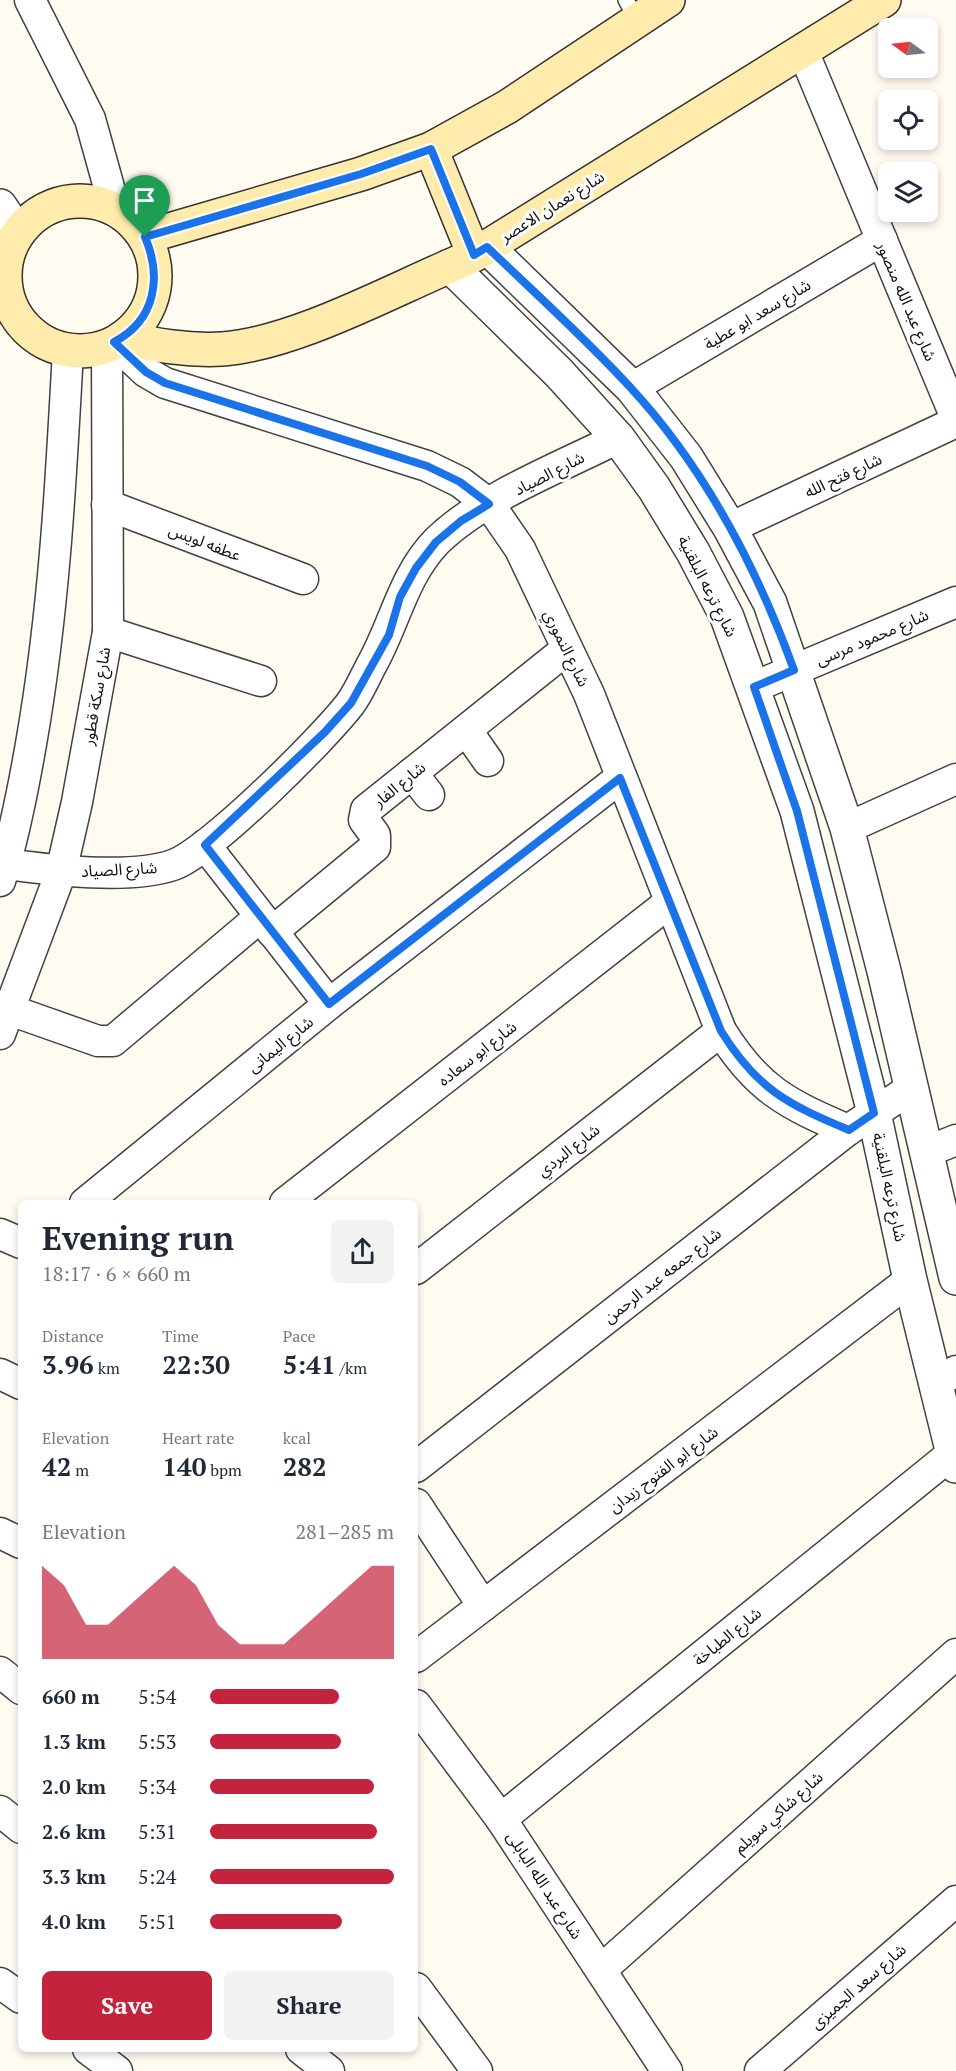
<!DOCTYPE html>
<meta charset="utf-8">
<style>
:root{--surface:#fff;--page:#f2f2f3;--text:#1f2937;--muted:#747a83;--accent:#c3233d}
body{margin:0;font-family:"PT Serif","Noto Sans Arabic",serif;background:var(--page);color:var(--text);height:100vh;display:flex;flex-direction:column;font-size:22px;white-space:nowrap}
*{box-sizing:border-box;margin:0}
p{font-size:20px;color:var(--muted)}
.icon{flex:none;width:33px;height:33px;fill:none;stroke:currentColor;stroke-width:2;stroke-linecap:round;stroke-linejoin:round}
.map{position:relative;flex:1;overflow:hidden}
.side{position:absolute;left:18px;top:1200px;width:400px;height:852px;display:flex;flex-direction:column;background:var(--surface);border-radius:9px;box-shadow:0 3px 9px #0003}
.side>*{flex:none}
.needle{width:39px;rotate:285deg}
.fabs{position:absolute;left:878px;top:18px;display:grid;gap:12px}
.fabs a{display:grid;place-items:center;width:60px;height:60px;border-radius:9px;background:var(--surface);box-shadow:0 3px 9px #0003;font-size:30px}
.pin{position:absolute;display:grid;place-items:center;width:51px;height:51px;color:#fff;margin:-62px -26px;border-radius:50% 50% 50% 0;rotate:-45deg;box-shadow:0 0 6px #0007}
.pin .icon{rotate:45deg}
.round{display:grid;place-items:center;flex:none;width:63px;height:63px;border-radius:9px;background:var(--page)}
.overview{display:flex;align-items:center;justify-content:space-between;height:102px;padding:0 24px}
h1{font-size:33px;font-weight:600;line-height:45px}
.metrics{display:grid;grid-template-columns:repeat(3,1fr);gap:9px;height:102px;padding:6px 24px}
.metrics div{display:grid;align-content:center}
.metrics b{font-size:26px;font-weight:600}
.metrics small{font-size:16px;font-weight:400}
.metrics p{font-size:16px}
.chart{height:168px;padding:12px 24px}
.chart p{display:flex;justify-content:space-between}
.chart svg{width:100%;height:108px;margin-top:6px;fill:var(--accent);opacity:.7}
.primary-button{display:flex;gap:12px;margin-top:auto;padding:12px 24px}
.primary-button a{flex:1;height:69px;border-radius:9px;background:var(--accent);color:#fff;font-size:24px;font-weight:600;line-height:69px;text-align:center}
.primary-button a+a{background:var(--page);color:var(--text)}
ul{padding:0 24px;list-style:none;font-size:20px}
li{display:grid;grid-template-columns:96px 72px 1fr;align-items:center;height:45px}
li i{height:15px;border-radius:8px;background:var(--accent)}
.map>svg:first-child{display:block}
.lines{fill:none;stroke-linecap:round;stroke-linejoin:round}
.service-casing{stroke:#424242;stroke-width:18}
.minor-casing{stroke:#424242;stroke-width:33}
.tertiary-casing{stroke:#424242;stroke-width:36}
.secondary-casing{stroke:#313131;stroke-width:36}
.service{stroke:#fff;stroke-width:15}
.minor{stroke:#fff;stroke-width:30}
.tertiary{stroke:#fff;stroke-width:33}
.secondary{stroke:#ffecac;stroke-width:33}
.route-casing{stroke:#fff;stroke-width:12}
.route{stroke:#1a73e8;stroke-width:8}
.labels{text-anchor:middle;stroke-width:6;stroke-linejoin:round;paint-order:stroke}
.street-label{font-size:16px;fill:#0f0f0f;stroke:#fff}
</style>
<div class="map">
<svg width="956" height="2071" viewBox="0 0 956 2071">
<rect width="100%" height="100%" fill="#fffbf1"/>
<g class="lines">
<g class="service-casing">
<path id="service" d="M626 0 637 20"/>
</g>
<g class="minor-casing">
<g id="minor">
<path d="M30 0 90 119 115 209"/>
<path d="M803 51 956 418"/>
<path d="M114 342 146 372 165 383 427 466 460 482 489 504 520 549 589 694 721 1031C757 1089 787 1104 848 1130"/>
<path d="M632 388 882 240"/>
<path d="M107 505 303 579"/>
<path d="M730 528 956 422"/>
<path d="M108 632 261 681"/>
<path d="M754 687 956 602"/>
<path d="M467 731 488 761"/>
<path d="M412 773 429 795"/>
<path d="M847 828 956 779"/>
<path d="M205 845 329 1004"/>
<path d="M6 864C51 870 129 880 173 865 209 853 324 738 350 704 359 692 365 677 372 664 395 623 403 576 437 541 482 497 561 467 618 438"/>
<path d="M0 881C14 837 23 790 31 744 54 613 61 482 68 350"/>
<path d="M272 932 375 847V835L364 820 366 810 567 649"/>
<path d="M10 1010 98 1041H113L260 917"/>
<path d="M0 1034 61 872 77 802 108 632 107 346"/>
<path d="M926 1152 956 1140"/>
<path d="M85 1203 329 1004 620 778"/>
<path d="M285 1203 670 902"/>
<path d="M0 1234 21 1243"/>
<path d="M416 1269 721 1031"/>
<path d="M0 1374 21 1384"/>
<path d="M936 1383 956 1371"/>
<path d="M416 1467 848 1130 912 1088"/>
<path d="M416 1504 483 1606"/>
<path d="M0 1533 21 1543"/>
<path d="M416 1657 910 1280"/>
<path d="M0 1672 21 1689"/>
<path d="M416 1705 501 1819 667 2071"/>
<path d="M0 1811 21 1828"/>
<path d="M501 1819 953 1453"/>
<path d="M601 1970 956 1654"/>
<path d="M0 1983 21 1998"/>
<path d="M416 1988 477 2071"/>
<path d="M88 2049 117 2071"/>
<path d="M301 2049 329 2071"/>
<path d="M760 2071 956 1901"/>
</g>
</g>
<g class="tertiary-casing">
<g id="tertiary">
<path d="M0 206 18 233"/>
<path d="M487 247 632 388 686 457 730 528 770 603 847 828 884 971 956 1278"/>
<path d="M450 266 559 373 618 438 654 488 693 552 727 617 797 811 874 1113 910 1280 956 1466"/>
</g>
</g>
<g class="secondary-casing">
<g id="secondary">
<path d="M431 149 474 255"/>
<circle cx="80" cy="276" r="75"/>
<path d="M145 237 361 174 431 149 507 107 668 0"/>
<path d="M122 338C155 345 188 351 222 349 292 344 385 294 450 266L474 255 884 0"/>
</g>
</g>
<use href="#service" class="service"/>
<use href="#minor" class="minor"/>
<use href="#tertiary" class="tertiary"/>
<use href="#secondary" class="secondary"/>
</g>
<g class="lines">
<g class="route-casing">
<path id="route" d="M431 149 474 255 487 247C535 293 585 338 630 387 705 468 757 568 794 670L754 687 797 811 874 1113 849 1130C787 1104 757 1089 721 1031L620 778 329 1004 205 845 325 732 351 703 389 635 400 597 416 568 436 542 461 521 489 504 460 482 427 466 165 383 146 372 114 342C156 320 162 277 145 237L361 174Z"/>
</g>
<use href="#route" class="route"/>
</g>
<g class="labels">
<g class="street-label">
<text transform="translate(552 206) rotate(-32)" y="6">شارع نعمان الاعصر</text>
<text transform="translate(907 301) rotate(67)" y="6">شارع عبد الله منصور</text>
<text transform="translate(757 314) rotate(-31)" y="6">شارع سعد ابو عطية</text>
<text transform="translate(549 473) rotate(-27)" y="6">شارع الصياد</text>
<text transform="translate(843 475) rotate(-25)" y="6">شارع فتح الله</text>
<text transform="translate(205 542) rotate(21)" y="6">عطفه لويس</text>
<text transform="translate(708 586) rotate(63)" y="6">شارع ترعه البلقنية</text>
<text transform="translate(872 637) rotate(-23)" y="6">شارع محمود مرسى</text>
<text transform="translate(567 648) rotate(64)" y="6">شارع النموري</text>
<text transform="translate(96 696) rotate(-80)" y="6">شارع سكة قطور</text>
<text transform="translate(399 784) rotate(-39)" y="6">شارع الفار</text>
<text transform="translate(119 869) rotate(-3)" y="6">شارع الصياد</text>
<text transform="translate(280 1044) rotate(-39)" y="6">شارع اليمانى</text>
<text transform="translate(477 1053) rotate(-38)" y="6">شارع ابو سعاده</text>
<text transform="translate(568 1150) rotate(-38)" y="6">شارع البردي</text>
<text transform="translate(890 1187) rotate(78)" y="6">شارع ترعه البلقنية</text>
<text transform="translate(662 1275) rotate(-38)" y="6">شارع جمعه عبد الرحمن</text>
<text transform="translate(663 1469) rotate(-37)" y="6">شارع ابو الفتوح زيدان</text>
<text transform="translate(727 1636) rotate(-39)" y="6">شارع الطباخة</text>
<text transform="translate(778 1812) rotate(-42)" y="6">شارع شاكي سويلم</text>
<text transform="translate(545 1885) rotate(57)" y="6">شارع عبد الله البابلى</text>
<text transform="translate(858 1986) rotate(-41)" y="6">شارع سعد الجميزى</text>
</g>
</g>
</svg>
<div class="fabs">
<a><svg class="needle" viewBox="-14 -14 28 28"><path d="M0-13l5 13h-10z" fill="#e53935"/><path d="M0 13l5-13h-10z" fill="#747a83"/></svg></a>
<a><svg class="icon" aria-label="locate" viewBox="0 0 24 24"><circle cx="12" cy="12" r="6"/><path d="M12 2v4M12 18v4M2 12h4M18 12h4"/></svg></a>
<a><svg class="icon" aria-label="layers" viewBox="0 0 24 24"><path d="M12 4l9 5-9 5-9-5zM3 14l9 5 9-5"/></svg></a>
</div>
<div class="pin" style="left:145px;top:237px;background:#1e9e55"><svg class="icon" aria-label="arrive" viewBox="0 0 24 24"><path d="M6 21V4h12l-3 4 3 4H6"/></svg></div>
<section class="side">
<div class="overview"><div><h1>Evening run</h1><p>18:17 · 6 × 660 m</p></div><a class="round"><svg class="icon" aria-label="share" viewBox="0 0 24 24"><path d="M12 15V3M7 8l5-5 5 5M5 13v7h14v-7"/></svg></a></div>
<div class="metrics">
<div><p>Distance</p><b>3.96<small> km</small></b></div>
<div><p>Time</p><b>22:30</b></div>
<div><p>Pace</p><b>5:41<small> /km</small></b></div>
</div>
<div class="metrics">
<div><p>Elevation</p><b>42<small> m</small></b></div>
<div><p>Heart rate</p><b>140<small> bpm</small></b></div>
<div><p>kcal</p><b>282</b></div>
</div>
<div class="chart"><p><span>Elevation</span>281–285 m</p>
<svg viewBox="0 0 160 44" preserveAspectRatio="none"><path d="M0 44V6L10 14L20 30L30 30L40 22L50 14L60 6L70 14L80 30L90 38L100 38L110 38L120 30L130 22L140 14L150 6L160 6V44z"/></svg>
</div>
<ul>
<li><b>660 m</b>5:54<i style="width:70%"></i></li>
<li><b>1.3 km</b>5:53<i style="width:71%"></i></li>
<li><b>2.0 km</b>5:34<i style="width:89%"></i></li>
<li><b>2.6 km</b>5:31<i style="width:91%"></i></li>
<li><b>3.3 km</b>5:24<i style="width:100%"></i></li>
<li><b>4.0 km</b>5:51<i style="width:72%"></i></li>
</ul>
<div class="primary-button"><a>Save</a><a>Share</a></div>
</section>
</div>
